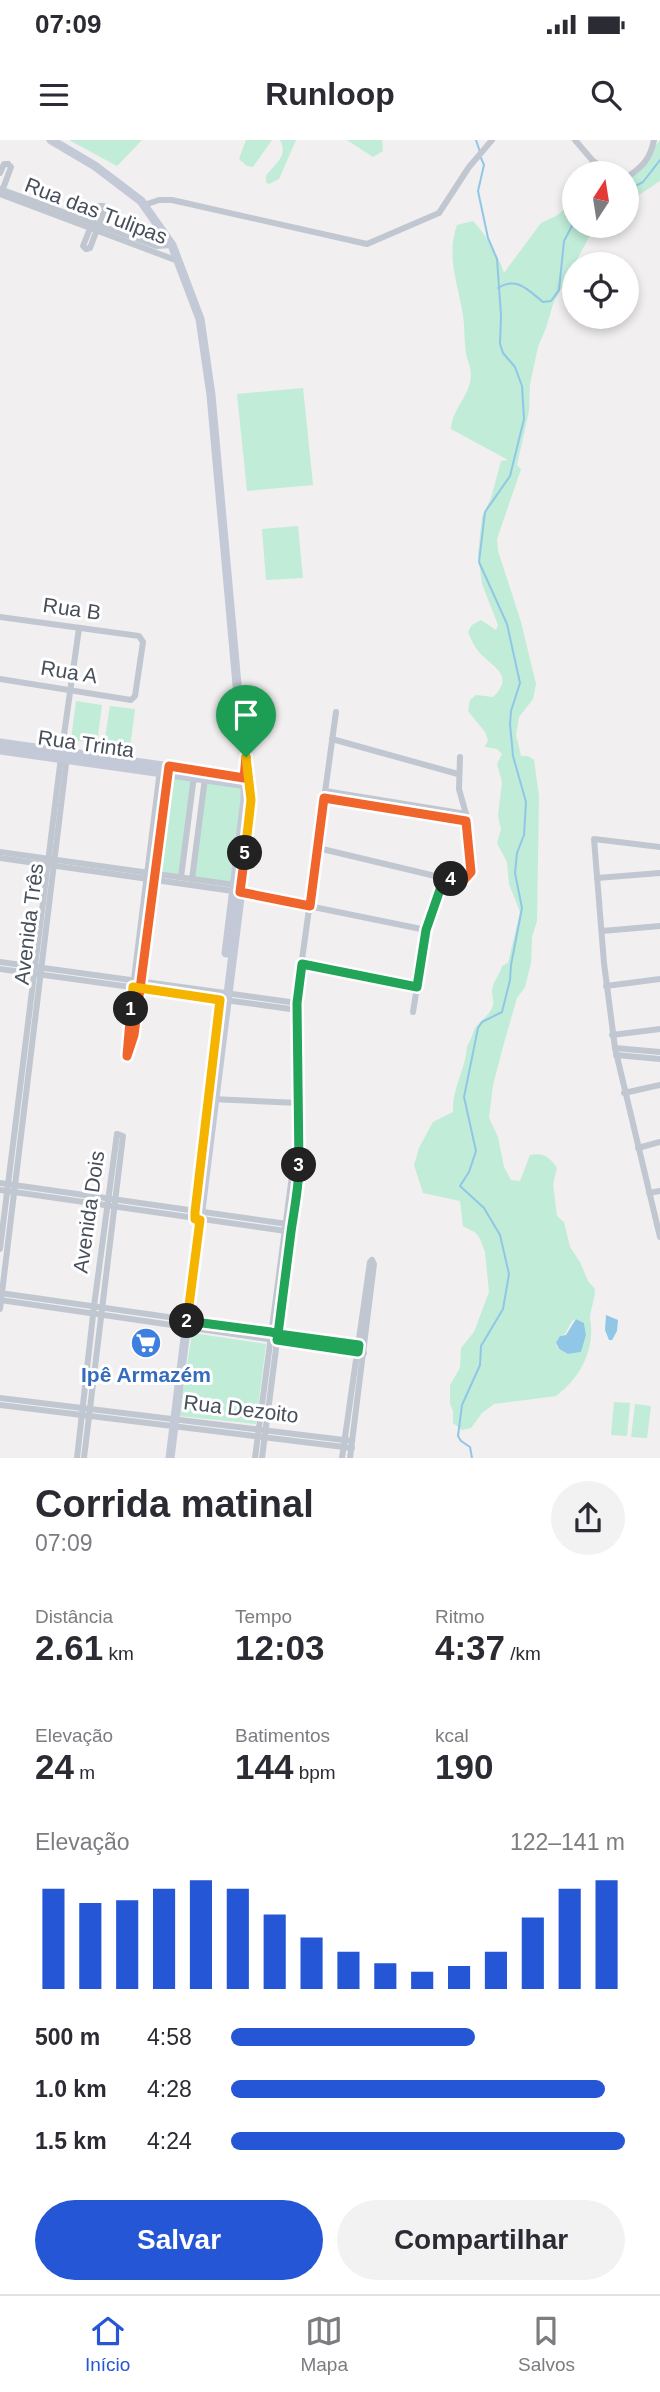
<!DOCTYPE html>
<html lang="pt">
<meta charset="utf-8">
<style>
:root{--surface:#fff;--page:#f2f2f3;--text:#2b2b33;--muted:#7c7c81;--line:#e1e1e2;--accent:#2456d6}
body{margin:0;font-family:Helvetica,sans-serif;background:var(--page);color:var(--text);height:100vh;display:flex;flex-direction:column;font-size:26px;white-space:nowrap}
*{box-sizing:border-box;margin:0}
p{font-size:23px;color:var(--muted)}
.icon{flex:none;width:38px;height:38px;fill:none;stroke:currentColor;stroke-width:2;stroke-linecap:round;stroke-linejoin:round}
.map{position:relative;height:1318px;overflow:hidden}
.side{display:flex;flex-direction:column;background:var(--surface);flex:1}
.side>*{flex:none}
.needle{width:46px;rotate:12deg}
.controls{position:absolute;left:562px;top:21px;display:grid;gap:14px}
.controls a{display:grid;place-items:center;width:77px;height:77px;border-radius:50%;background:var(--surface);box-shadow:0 4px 10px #0003;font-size:35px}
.pin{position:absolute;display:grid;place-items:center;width:60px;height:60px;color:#fff;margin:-72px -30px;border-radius:50% 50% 50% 0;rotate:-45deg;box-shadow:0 0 7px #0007}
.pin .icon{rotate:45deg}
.km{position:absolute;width:35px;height:35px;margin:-18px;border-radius:50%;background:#222;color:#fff;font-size:19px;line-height:35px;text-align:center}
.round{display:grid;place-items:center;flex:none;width:74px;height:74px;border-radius:37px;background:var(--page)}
.overview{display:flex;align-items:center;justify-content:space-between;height:119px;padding:0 35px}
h1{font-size:38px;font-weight:700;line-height:52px}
.figures{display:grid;grid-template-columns:repeat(3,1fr);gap:10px;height:119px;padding:7px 35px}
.figures div{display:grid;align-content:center}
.figures b{font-size:35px;font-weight:700}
.figures small{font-size:19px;font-weight:400}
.figures p{font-size:19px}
.chart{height:196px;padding:14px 35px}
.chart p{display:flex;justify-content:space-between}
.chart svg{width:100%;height:126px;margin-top:7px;stroke:var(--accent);stroke-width:6}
.action{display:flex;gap:14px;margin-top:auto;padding:14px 35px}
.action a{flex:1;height:80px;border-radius:42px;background:var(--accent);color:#fff;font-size:28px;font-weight:700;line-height:80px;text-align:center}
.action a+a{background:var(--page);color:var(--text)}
ul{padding:0 35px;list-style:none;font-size:23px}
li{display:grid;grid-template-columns:112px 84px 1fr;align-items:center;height:52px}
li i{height:18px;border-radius:9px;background:var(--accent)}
.status{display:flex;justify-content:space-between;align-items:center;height:49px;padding:0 35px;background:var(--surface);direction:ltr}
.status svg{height:19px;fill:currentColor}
header{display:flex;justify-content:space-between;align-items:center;height:91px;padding:0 35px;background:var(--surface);font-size:32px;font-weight:700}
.tabs{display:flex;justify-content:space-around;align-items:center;height:98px;border-top:2px solid var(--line);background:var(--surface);font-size:19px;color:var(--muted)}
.tabs a{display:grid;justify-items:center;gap:4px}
.tabs .on{color:var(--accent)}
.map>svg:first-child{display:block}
.green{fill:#c0ecd8;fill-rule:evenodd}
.water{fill:#90c7e6}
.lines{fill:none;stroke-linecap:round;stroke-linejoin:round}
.stream{stroke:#90c7e6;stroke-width:2}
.street{stroke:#c1c7d0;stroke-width:6}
.secondary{stroke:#c3c9d7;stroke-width:9}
.split-1-casing{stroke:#fff;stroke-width:14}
.split-2-casing{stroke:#fff;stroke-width:14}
.split-3-casing{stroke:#fff;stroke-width:14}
.split-4-casing{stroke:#fff;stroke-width:14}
.split-5-casing{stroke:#fff;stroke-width:14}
.split-6-casing{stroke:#fff;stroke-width:14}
.split-1{stroke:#f0652b;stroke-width:9}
.split-2{stroke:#f5b400;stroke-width:9}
.split-3{stroke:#22a559;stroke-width:9}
.split-4{stroke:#22a559;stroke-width:9}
.split-5{stroke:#f0652b;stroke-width:9}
.split-6{stroke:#f5b400;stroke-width:9}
.labels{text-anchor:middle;stroke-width:6;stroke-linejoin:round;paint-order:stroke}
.street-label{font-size:21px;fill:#484f5b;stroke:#fff}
.shop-label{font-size:21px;font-weight:bold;fill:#366cbe;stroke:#fff}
</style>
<div class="status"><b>07:09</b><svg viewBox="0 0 49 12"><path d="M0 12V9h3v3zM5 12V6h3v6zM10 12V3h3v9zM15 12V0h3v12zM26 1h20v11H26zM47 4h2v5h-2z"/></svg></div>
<header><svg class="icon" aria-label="menu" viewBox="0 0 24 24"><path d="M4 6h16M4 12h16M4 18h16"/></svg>Runloop<svg class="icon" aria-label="search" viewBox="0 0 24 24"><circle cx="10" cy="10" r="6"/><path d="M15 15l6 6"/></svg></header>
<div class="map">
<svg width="660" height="1318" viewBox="0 0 660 1318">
<rect width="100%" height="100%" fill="#f1efef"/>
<g class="green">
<path d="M69 0H142L117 26Z"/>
<path d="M246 0H272L253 27 247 26 239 19Z"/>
<path d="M280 0H296L279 39 269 44 266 42V36C274 24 289 17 280 0Z"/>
<path d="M347 0H382L383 11 373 17Z"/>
<path d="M660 0V41L627 63V44Z"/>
<path d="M574 62V86H595L553 164 546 188 538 207 530 244 529 271 517 325 521 329 497 399 498 411 521 482 536 544 533 559 519 577 516 595 521 616H528L534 620 539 656 537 781 532 797 531 823 525 847 517 858 504 903 493 945 489 978 498 997 504 1027 511 1040 520 1041 530 1015C543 1012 550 1017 557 1028L553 1044 557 1076 564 1082 570 1107 580 1122 588 1141 595 1149C595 1160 591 1167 590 1177 590 1182 592 1188 591 1194 590 1219 576 1241 556 1256L494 1264 482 1273 471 1288 462 1290 453 1283V1271L450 1264V1245L460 1228 461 1208 474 1192 489 1152 485 1112 480 1099 476 1093 463 1086 460 1061 423 1053 414 1025 419 1008 433 982 453 972C452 948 466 929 467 906 471 900 472 896 474 890 478 882 488 877 492 868 495 861 492 858 492 852 492 842 500 835 502 826L508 823 520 772 509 744 507 722 497 703 501 689 498 676 502 642 497 624 502 614 497 609 485 607 488 600 485 592 468 571 470 560 476 555 493 557C516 535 492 527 479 512 474 506 471 499 468 492L472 485 481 480 496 490 498 485 482 444 478 414 482 377 491 358 501 321 508 320 451 289C452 269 471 255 471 234 471 227 467 220 466 213 464 200 465 187 463 175 458 144 446 116 457 85L473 81C487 96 498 115 504 133L541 83 556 76ZM576 1179 584 1183 586 1195 581 1212 568 1214 558 1209 556 1201 560 1196 565 1194 572 1181Z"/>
<path d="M303 248 313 345 247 351 237 254Z"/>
<path d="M298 386 303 438 266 440 262 389Z"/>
<path d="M76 561 102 565 97 603 71 600Z"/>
<path d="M110 566 135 569 130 608 104 604Z"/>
<path d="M168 633 194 636 181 737 155 733Z"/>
<path d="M205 638 245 644 234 745 192 739Z"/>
<path d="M192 1193 266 1204 256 1284 179 1276Z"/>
<path d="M614 1262 630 1263 627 1296 611 1295Z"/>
<path d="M635 1264 651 1266 647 1298 631 1297Z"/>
</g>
<g class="water">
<path d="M606 1175 618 1180 617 1191 612 1200H609L605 1190Z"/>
<path d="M576 1179 584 1183 586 1195 581 1212 568 1214 559 1209 556 1202 560 1196 566 1195Z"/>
</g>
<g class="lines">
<g class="stream">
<path d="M476 0 480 12"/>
<path d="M626 51 643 42 660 20"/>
<path d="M498 148C517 136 528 150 543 162L551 161 559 150 564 101 574 82"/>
<path d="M472 1318 470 1307 461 1301 458 1296 462 1265 480 1225 481 1206 503 1169 509 1134 500 1095 484 1068 460 1046 469 1032 476 1011 464 957 478 888 482 882 502 872 510 840 511 825 522 768 515 733 517 713 524 695 526 662 513 616 510 584 511 571 520 543 507 484 479 422 485 372 510 336 524 279 522 246 515 227 503 213 500 204 501 175 497 119 488 98 478 51 484 25 481 18"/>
</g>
<g class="street">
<path d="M575 0 593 21 611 33"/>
<path d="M0 33 4 24H8"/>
<path d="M626 38C642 27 650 20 654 0"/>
<path d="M0 49 156 106 172 105"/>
<path d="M0 54 178 121"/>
<path d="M1 54 11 27 8 24"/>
<path d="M144 65 159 60H172L367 104 439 73 469 27 492 0"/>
<path d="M86 109 83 106 99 66H103"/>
<path d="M86 109 90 108 104 71 103 66"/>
<path d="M0 477 139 496 143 502 135 556 131 560 0 539"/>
<path d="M332 599 458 634"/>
<path d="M63 602 79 488"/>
<path d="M325 651 466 674"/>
<path d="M324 658 466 681"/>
<path d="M660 707 594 699 604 823 615 908 660 1097"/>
<path d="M318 708 452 740 466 739 471 727 466 674 459 649 460 617"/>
<path d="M0 712 235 745"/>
<path d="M0 718 240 752 426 790"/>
<path d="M181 737 194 636"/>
<path d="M597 738 660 733"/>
<path d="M192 739 205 638"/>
<path d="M602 791 660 786"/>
<path d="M0 822 297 863"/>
<path d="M302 823 417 847"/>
<path d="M0 829 298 870"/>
<path d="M606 846 660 839"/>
<path d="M413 872 426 790 444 738"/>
<path d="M612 895 660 889"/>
<path d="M615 908 660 912"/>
<path d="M128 914 134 895 168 631"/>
<path d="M616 915 660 919"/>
<path d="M127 916 133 847 160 630"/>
<path d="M624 953 660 945"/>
<path d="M211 959 298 963"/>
<path d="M638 1008 660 1002"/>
<path d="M0 1043 287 1084"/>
<path d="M0 1050 286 1091"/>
<path d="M649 1053 660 1051"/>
<path d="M0 1109 61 617"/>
<path d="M0 1153 364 1205"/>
<path d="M0 1160 364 1213"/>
<path d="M0 1169 67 616"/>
<path d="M0 1258 352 1301"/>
<path d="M0 1265 352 1308"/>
<path d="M77 1318 94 1166 117 994"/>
<path d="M84 1318 123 996 117 994"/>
<path d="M255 1318 293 1028 297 1017"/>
<path d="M262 1318 299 1030 298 849 336 572"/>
<path d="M342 1318 370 1122 372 1120"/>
<path d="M350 1318 374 1124 372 1120"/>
</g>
<g class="secondary">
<path d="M51 0 95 26 141 61 172 105 200 179 211 255 240 578 250 641V678L170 1318"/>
<path d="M0 603 220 634"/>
<path d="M0 610 248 645"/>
<path d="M226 813 245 659V639"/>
<path d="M207 977 211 942"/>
</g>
</g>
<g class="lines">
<g class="split-1-casing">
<path id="split-1" d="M131 869 127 916 134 895 169 626 244 638 246 617"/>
</g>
<g class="split-2-casing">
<path id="split-2" d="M131 869 133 847 220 860 195 1072V1079L200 1080 187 1181"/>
</g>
<g class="split-3-casing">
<path id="split-3" d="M187 1181 271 1192 278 1194 359 1205 358 1212 277 1200 278 1194 291 1092C294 1070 299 1047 299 1025"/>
</g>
<g class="split-4-casing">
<path id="split-4" d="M299 1025 297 863 302 824 417 847 426 790 444 738 451 739"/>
</g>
<g class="split-5-casing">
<path id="split-5" d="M245 713 240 752 310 766 324 658 466 681 471 732 464 740 451 739"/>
</g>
<g class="split-6-casing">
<path id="split-6" d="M245 713 251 660 246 617"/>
</g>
<use href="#split-1" class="split-1"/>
<use href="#split-2" class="split-2"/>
<use href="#split-3" class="split-3"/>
<use href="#split-4" class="split-4"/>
<use href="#split-5" class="split-5"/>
<use href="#split-6" class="split-6"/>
</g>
<defs>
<g id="supermarket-disc" transform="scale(1.575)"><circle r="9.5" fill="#3f7fe0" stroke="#fff"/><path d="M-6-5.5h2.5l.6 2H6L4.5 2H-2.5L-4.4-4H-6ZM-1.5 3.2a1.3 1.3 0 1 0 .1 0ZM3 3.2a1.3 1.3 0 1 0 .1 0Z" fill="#fff"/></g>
</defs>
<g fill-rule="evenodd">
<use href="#supermarket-disc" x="146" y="1203"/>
</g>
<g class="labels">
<g class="street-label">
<text transform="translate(96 71) rotate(21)" y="7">Rua das Tulipas</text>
<text transform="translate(72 469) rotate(8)" y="7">Rua B</text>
<text transform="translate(69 532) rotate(9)" y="7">Rua A</text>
<text transform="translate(86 604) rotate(8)" y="7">Rua Trinta</text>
<text transform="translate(29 784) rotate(-83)" y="7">Avenida Três</text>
<text transform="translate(89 1072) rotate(-82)" y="7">Avenida Dois</text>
<text transform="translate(241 1269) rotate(7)" y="7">Rua Dezoito</text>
</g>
<g class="shop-label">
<text x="146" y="1242">Ipê Armazém</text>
</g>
</g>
</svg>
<div class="controls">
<a><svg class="needle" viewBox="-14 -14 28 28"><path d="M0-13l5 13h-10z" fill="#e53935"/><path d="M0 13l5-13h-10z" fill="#7c7c81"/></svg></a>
<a><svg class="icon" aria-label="locate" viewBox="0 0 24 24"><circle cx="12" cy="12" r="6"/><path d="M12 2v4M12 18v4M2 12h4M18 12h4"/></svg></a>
</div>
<div class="pin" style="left:246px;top:617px;background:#1e9e55"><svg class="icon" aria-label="arrive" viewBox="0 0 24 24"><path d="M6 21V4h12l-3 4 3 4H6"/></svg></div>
<b class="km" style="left:131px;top:869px">1</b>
<b class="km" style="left:187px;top:1181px">2</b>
<b class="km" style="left:299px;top:1025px">3</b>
<b class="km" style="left:451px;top:739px">4</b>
<b class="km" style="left:245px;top:713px">5</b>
</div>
<section class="side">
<div class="overview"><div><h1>Corrida matinal</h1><p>07:09</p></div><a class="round"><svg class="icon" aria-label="share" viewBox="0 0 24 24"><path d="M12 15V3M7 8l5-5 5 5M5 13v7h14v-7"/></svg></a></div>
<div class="figures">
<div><p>Distância</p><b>2.61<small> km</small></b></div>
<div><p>Tempo</p><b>12:03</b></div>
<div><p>Ritmo</p><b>4:37<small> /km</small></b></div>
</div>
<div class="figures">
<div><p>Elevação</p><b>24<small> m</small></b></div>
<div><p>Batimentos</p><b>144<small> bpm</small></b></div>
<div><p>kcal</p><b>190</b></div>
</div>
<div class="chart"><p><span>Elevação</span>122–141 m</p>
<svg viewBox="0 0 160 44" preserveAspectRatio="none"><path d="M5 44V9M15 44V14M25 44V13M35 44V9M45 44V6M55 44V9M65 44V18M75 44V26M85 44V31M95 44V35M105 44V38M115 44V36M125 44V31M135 44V19M145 44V9M155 44V6"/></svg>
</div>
<ul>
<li><b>500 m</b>4:58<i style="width:62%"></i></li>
<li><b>1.0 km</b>4:28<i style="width:95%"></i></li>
<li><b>1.5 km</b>4:24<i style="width:100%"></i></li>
</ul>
<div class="action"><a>Salvar</a><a>Compartilhar</a></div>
</section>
<nav class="tabs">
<a class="on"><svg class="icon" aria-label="home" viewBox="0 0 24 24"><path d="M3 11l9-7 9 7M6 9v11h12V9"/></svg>Início</a>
<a><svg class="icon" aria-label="map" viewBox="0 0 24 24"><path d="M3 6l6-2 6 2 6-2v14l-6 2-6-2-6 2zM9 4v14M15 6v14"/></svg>Mapa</a>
<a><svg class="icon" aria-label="saved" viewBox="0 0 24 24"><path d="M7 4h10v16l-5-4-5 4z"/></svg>Salvos</a>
</nav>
